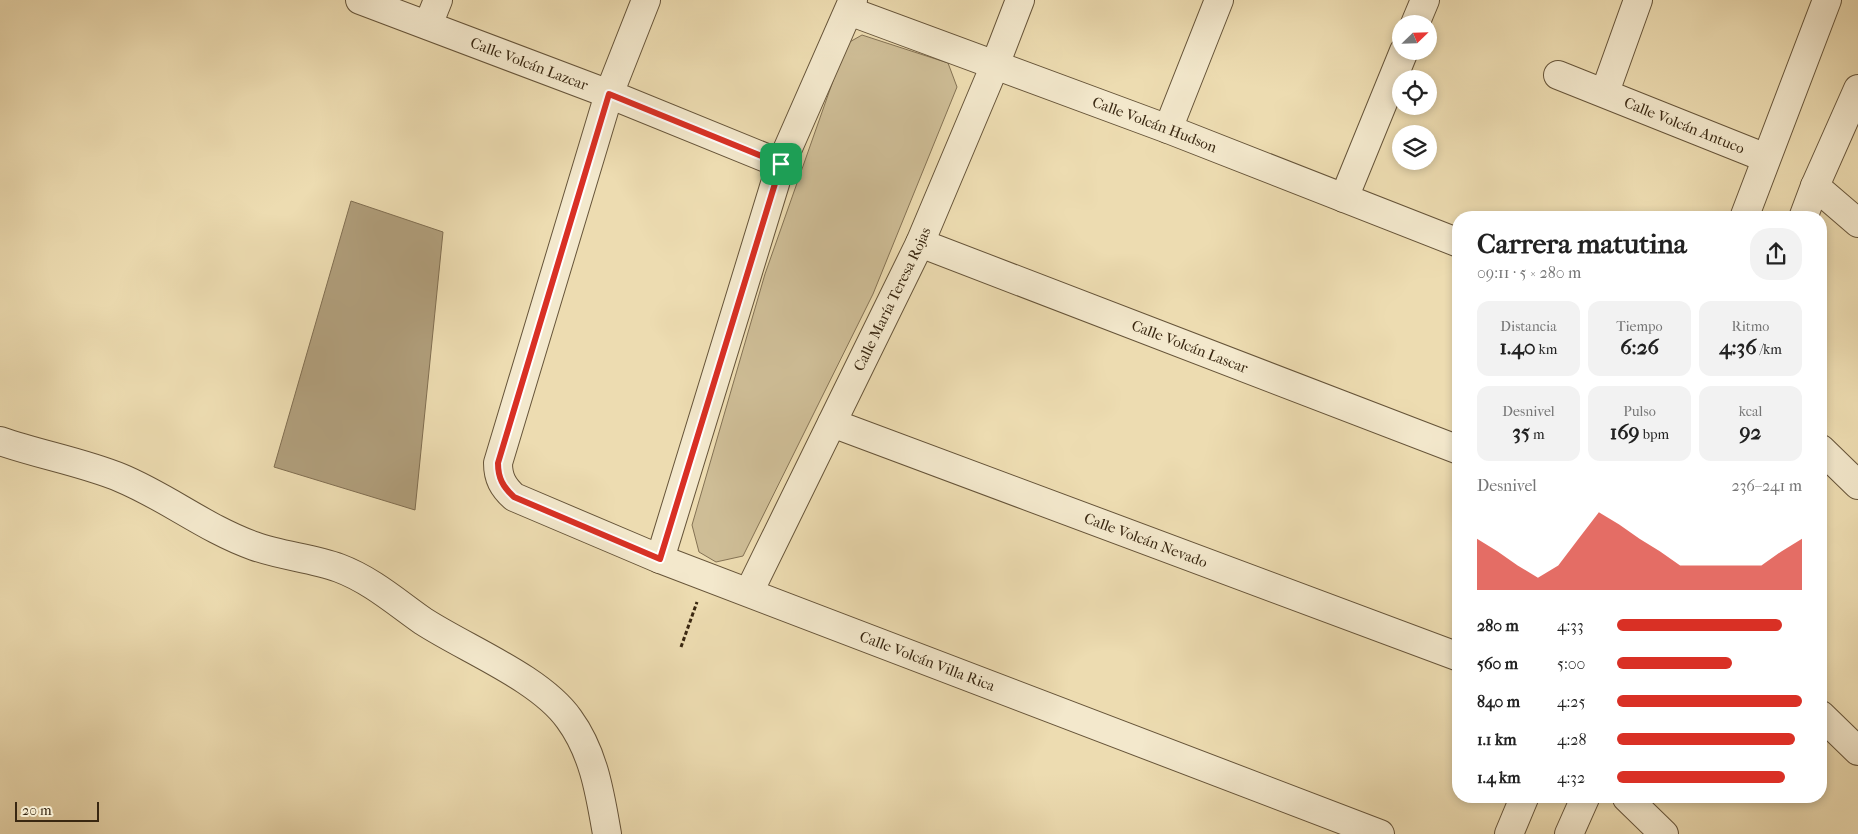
<!DOCTYPE html>
<html lang="es">
<meta charset="utf-8">
<style>
:root{--surface:#fff;--page:#f2f2f2;--text:#222;--muted:#767676;--accent:#d93025}
body{margin:0;font-family:"IM FELL French Canon",serif;background:var(--page);color:var(--text);height:100vh;display:flex;flex-direction:column;font-size:19px;white-space:nowrap}
*{box-sizing:border-box;margin:0}
p{font-size:16px;color:var(--muted)}
.icon{flex:none;width:28px;height:28px;fill:none;stroke:currentColor;stroke-width:2;stroke-linecap:round;stroke-linejoin:round}
.map{position:relative;flex:1;overflow:hidden}
.panel{position:absolute;left:1452px;top:211px;width:375px;height:592px;display:flex;flex-direction:column;background:var(--surface);border-radius:20px;box-shadow:0 2px 8px #0003}
.panel>*{flex:none}
.needle{width:32px;rotate:67deg}
.tools{position:absolute;left:1392px;top:15px;display:grid;gap:10px}
.tools a{display:grid;place-items:center;width:45px;height:45px;border-radius:50%;background:var(--surface);box-shadow:0 2px 8px #0003;font-size:25px}
.scale{position:absolute;left:15px;bottom:12px;width:84px;box-sizing:border-box;padding-left:5px;border:2px solid #392711;border-top:0;font-size:14px;line-height:18px;white-space:nowrap;color:#392711;-webkit-text-stroke:4px #f3e8cc;paint-order:stroke}
.pin{position:absolute;display:grid;place-items:center;width:42px;height:42px;color:#fff;margin:-21px;border-radius:10px;box-shadow:0 2px 8px #0006}
.round{display:grid;place-items:center;flex:none;width:52px;height:52px;border-radius:20px;background:var(--page)}
.head{display:flex;align-items:center;justify-content:space-between;height:85px;padding:0 25px}
h1{font-size:28px;font-weight:700;line-height:38px}
.figures{display:grid;grid-template-columns:repeat(3,1fr);gap:8px;height:85px;padding:5px 25px}
.figures div{display:grid;align-content:center;border-radius:12px;background:var(--page);text-align:center}
.figures b{font-size:21px;font-weight:700}
.figures small{font-size:14px;font-weight:400}
.figures p{font-size:14px}
.chart{height:140px;padding:10px 25px}
.chart p{display:flex;justify-content:space-between}
.chart svg{width:100%;height:90px;margin-top:5px;fill:var(--accent);opacity:.7}
ul{padding:0 25px;list-style:none;font-size:16px}
li{display:grid;grid-template-columns:80px 60px 1fr;align-items:center;height:38px}
li i{height:12px;border-radius:6px;background:var(--accent)}
.map>svg:first-child{display:block}
.green{fill:#cebd96;stroke:#847254}
.water{fill:#b09e7b;stroke:#806e51}
.lines{fill:none;stroke-linecap:round;stroke-linejoin:round}
.minor-casing{stroke:#665439;stroke-width:30}
.path{stroke:#392711;stroke-width:3;stroke-dasharray:4 2.5;stroke-linecap:butt}
.minor{stroke:#f3e8cc;stroke-width:28}
.route-casing{stroke:#fff;stroke-width:10}
.route{stroke:#d93025;stroke-width:6}
.labels{text-anchor:middle;stroke-width:5;stroke-linejoin:round;paint-order:stroke}
.street-label{font-size:15px;fill:#392711;stroke:#f3e8cc}
</style>
<div class="map">
<svg width="1858" height="834" viewBox="0 0 1858 834">
<rect width="100%" height="100%" fill="#eddcb1"/>
<filter id="stains"><feTurbulence type="fractalNoise" baseFrequency=".004" numOctaves="4"/><feColorMatrix values="0 0 0 0 .2 0 0 0 0 .09 0 0 0 0 .02 0 0 0 .5 -.17"/></filter>
<radialGradient id="worn" r=".72"><stop offset=".6" stop-color="#630" stop-opacity="0"/><stop offset="1" stop-color="#630" stop-opacity=".3"/></radialGradient>
<path class="green" d="M862 35 948 63 957 87 873 294 743 556 716 562 699 552 692 525 765 274 846 44Z"/>
<path class="water" d="M351 201 443 232 415 510 274 467Z"/>
<g class="lines">
<g class="minor-casing">
<g id="minor">
<path id="s1" d="M360 0 609 94 781 164"/>
<path id="s2" d="M646 0 609 94 498 463C498 478 503 487 514 497L660 559 1380 834"/>
<path id="s3" d="M849 11 1168 129 1459 243"/>
<path d="M1415 24 1425 0"/>
<path d="M428 25 438 0"/>
<path id="s4" d="M1558 75 1766 158"/>
<path d="M1605 92 1638 0"/>
<path d="M1168 129 1219 0"/>
<path d="M1815 186 1858 223"/>
<path d="M1344 198 1404 51"/>
<path d="M1744 218 1827 0"/>
<path d="M1803 218 1815 186 1858 89"/>
<path id="s5" d="M920 243 1459 450"/>
<path id="s6" d="M832 423 1459 657"/>
<path d="M0 441C40 455 82 462 121 478 167 497 206 529 254 546 281 556 312 558 339 568 371 580 396 602 423 621 466 649 540 678 569 719 594 753 600 794 607 834"/>
<path d="M1821 449 1858 485"/>
<path d="M660 559 781 164 853 0"/>
<path id="s7" d="M749 592 920 243 995 65 1020 0"/>
<path d="M1821 715 1858 751"/>
<path d="M1627 798 1664 834"/>
<path d="M1509 834 1524 798"/>
<path d="M1569 834 1585 798"/>
</g>
</g>
<path class="path" d="M681 647 697 602"/>
<use href="#minor" class="minor"/>
</g>
<g class="lines">
<g class="route-casing">
<path id="route" d="M609 94 781 164 660 559 514 497C503 487 498 478 498 463Z"/>
</g>
<use href="#route" class="route"/>
</g>
<g class="labels">
<g class="street-label">
<text dy="5" stroke="none"><textPath href="#s1" startOffset="181">Calle Volcán Lazcar</textPath></text>
<text dy="5" stroke="none"><textPath href="#s3" startOffset="326">Calle Volcán Hudson</textPath></text>
<text dy="5" stroke="none"><textPath href="#s4" startOffset="136">Calle Volcán Antuco</textPath></text>
<text dy="5" stroke="none"><textPath href="#s7" startOffset="326">Calle María Teresa Rojas</textPath></text>
<text dy="5" stroke="none"><textPath href="#s5" startOffset="289">Calle Volcán Lascar</textPath></text>
<text dy="5" stroke="none"><textPath href="#s6" startOffset="335">Calle Volcán Nevado</textPath></text>
<text dy="5" stroke="none"><textPath href="#s2" startOffset="970">Calle Volcán Villa Rica</textPath></text>
</g>
</g>
<rect width="100%" height="100%" filter="url(#stains)"/>
<rect width="100%" height="100%" fill="url(#worn)"/>
</svg>
<div class="tools">
<a><svg class="needle" viewBox="-14 -14 28 28"><path d="M0-13l5 13h-10z" fill="#e53935"/><path d="M0 13l5-13h-10z" fill="#767676"/></svg></a>
<a><svg class="icon" aria-label="locate" viewBox="0 0 24 24"><circle cx="12" cy="12" r="6"/><path d="M12 2v4M12 18v4M2 12h4M18 12h4"/></svg></a>
<a><svg class="icon" aria-label="layers" viewBox="0 0 24 24"><path d="M12 4l9 5-9 5-9-5zM3 14l9 5 9-5"/></svg></a>
</div>
<div class="scale">20 m</div>
<div class="pin" style="left:781px;top:164px;background:#1e9e55"><svg class="icon" aria-label="arrive" viewBox="0 0 24 24"><path d="M6 21V4h12l-3 4 3 4H6"/></svg></div>
<section class="panel">
<div class="head"><div><h1>Carrera matutina</h1><p>09:11 · 5 × 280 m</p></div><a class="round"><svg class="icon" aria-label="share" viewBox="0 0 24 24"><path d="M12 15V3M7 8l5-5 5 5M5 13v7h14v-7"/></svg></a></div>
<div class="figures">
<div><p>Distancia</p><b>1.40<small> km</small></b></div>
<div><p>Tiempo</p><b>6:26</b></div>
<div><p>Ritmo</p><b>4:36<small> /km</small></b></div>
</div>
<div class="figures">
<div><p>Desnivel</p><b>35<small> m</small></b></div>
<div><p>Pulso</p><b>169<small> bpm</small></b></div>
<div><p>kcal</p><b>92</b></div>
</div>
<div class="chart"><p><span>Desnivel</span>236–241 m</p>
<svg viewBox="0 0 160 44" preserveAspectRatio="none"><path d="M0 44V19L10 25L20 32L30 38L40 32L50 19L60 6L70 12L80 19L90 25L100 32L110 32L120 32L130 32L140 32L150 25L160 19V44z"/></svg>
</div>
<ul>
<li><b>280 m</b>4:33<i style="width:89%"></i></li>
<li><b>560 m</b>5:00<i style="width:62%"></i></li>
<li><b>840 m</b>4:25<i style="width:100%"></i></li>
<li><b>1.1 km</b>4:28<i style="width:96%"></i></li>
<li><b>1.4 km</b>4:32<i style="width:91%"></i></li>
</ul>
</section>
</div>
